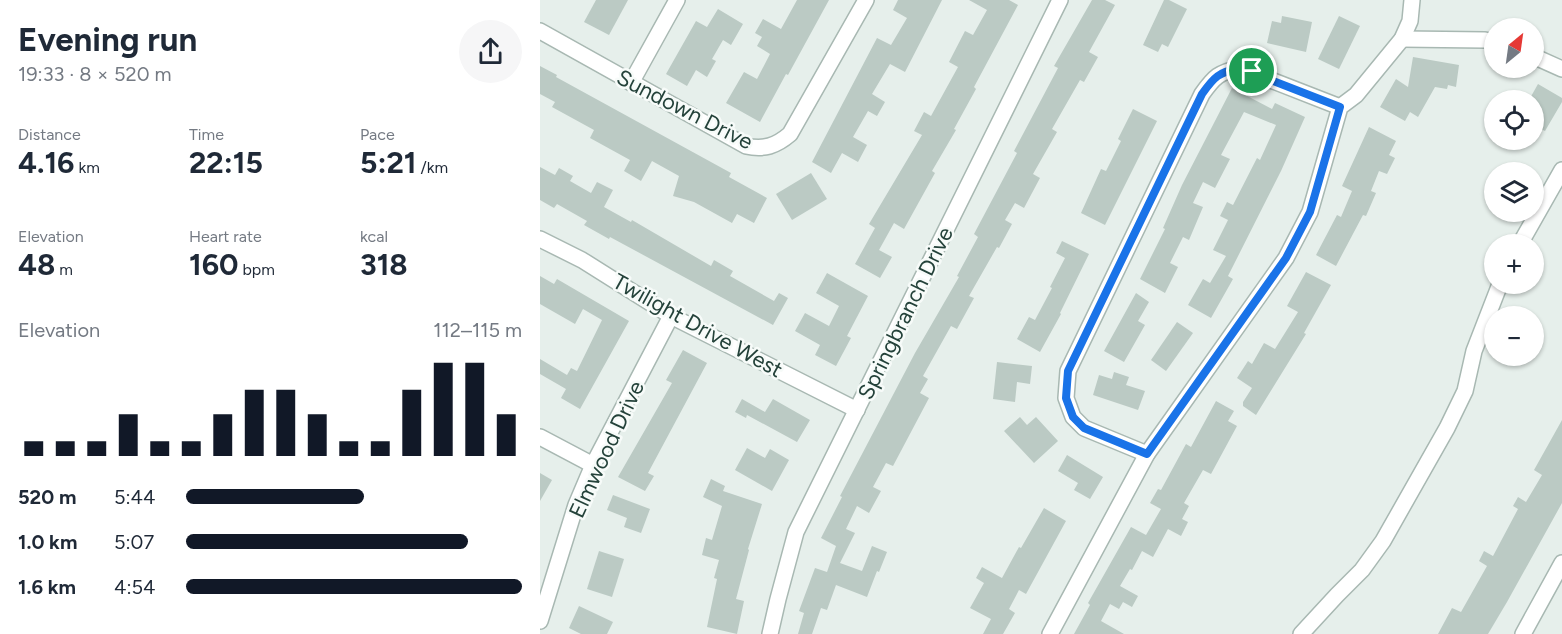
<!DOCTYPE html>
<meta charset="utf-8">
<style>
:root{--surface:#fff;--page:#f6f6f7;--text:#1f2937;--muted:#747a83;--accent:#111827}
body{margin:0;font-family:Figtree,sans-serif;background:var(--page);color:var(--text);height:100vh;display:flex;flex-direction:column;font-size:22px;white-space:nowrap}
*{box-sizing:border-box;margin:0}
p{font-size:20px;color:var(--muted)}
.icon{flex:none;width:33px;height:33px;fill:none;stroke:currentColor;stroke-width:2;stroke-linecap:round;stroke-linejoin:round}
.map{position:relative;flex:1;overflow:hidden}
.drawer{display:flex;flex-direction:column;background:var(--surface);width:540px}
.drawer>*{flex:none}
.needle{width:39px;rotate:29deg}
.buttons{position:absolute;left:944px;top:18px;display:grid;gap:12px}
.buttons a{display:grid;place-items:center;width:60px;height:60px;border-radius:50%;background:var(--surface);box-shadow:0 2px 4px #0004;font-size:30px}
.pin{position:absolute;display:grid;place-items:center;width:51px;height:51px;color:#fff;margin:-26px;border:3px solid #fff;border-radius:50%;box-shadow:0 2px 6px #0007}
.round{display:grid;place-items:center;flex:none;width:63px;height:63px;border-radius:32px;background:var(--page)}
.overview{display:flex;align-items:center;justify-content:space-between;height:102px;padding:0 18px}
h1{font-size:33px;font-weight:700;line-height:45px}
.metrics{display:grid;grid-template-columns:repeat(3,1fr);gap:9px;height:102px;padding:6px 18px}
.metrics div{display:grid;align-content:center}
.metrics b{font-size:30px;font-weight:700}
.metrics small{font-size:16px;font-weight:400}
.metrics p{font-size:16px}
.chart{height:168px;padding:12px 18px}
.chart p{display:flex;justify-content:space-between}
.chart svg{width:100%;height:108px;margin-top:6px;stroke:var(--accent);stroke-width:6}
ul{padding:0 18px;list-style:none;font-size:20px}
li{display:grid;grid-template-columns:96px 72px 1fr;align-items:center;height:45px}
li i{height:15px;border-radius:8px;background:var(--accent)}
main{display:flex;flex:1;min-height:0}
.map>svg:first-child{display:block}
.building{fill:#bbcac4}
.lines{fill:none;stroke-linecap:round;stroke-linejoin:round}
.street-casing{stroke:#a8b8b2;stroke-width:18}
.street{stroke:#fff;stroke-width:15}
.route-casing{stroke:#fff;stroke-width:12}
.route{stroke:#1a73e8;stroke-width:8}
.labels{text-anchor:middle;stroke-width:5;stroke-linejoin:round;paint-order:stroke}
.street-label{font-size:22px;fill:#24423a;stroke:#f7fbf9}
</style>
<main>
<section class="drawer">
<div class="overview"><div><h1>Evening run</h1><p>19:33 · 8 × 520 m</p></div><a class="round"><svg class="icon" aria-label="share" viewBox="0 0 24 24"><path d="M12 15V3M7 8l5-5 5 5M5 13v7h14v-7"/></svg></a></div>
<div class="metrics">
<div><p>Distance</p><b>4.16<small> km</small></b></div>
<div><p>Time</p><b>22:15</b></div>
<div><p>Pace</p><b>5:21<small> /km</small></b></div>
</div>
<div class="metrics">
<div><p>Elevation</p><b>48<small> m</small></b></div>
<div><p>Heart rate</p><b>160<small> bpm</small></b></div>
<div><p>kcal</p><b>318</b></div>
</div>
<div class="chart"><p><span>Elevation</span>112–115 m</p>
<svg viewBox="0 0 160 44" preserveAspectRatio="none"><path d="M5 44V38M15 44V38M25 44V38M35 44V27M45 44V38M55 44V38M65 44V27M75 44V17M85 44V17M95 44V27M105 44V38M115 44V38M125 44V17M135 44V6M145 44V6M155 44V27"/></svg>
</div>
<ul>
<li><b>520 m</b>5:44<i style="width:53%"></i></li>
<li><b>1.0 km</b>5:07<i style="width:84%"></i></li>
<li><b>1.6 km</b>4:54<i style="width:100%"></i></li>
</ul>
</section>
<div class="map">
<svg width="1022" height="634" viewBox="0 0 1022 634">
<rect width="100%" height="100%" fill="#e6efeb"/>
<g class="building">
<path d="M56 0H88L69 35 44 22Z"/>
<path d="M257 0H289L248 75 246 74 220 122 186 103 204 72 217 79 230 54 217 46 222 37 215 33 223 19 241 29Z"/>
<path d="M358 0H402L365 72 350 64 332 94 345 102 337 116 328 111 313 137 327 145 318 162 302 153 291 173 272 162 337 38 351 45 367 18 353 10Z"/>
<path d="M429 0H469L478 5 434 87 436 89 414 129 416 130 392 171 395 173 364 229 354 223 339 250 352 257 340 278 315 264 335 228 329 224 382 135 374 131 384 112 391 116 418 67 409 62 425 31 433 35 447 10Z"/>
<path d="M552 0H565L575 5 549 52 558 57 544 82 540 80 512 129 517 132 493 174 500 178 484 208 475 203 465 220 472 224 459 248 457 247 429 296 434 298 417 329 411 326 383 376 388 379 380 393 389 398 353 466 346 463 333 487 341 491 329 513 317 506 306 529 315 533 300 563 322 571 332 546 347 552 339 572 337 571 327 597 296 585 287 610 281 608 272 634H258L264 613 259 611 275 568 287 572 296 546 281 538 302 497 300 496 375 353 419 277 417 276 438 237 434 234 477 153 474 151 518 68 514 66Z"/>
<path d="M624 0H629L647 9 628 47 622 44 618 52 603 45Z"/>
<path d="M178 9 203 24 191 45 183 40 172 59 176 61 167 77 156 70 147 86 126 74 156 21 167 27Z"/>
<path d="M742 16 772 22 766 52 727 43 732 21 741 23Z"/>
<path d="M799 16 820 26 799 69 778 59Z"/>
<path d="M873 57 919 65 916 87 908 85 907 89 895 87 878 117 870 112 865 121 840 107 856 79 868 87Z"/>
<path d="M0 66 17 75 16 77 191 173 189 177 227 198 214 223 197 214 192 223 154 202 133 196 139 176 112 161 101 181 84 171 90 160 50 138 54 130 12 107 15 102 0 94Z"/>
<path d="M998 84 1022 98V102L1005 131 993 125V100H989Z"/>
<path d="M692 88 732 109 735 103 765 117 741 171 688 276 693 279 671 318 648 305 663 279 670 283 686 256 673 250 688 220 680 216 687 202 693 205 717 158 720 160 736 125 704 112 681 155 690 159 675 188 663 182 653 203 663 207 649 240 643 237 630 263 638 267 625 293 600 279 625 229 623 228 642 185Z"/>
<path d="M593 109 617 121 565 225 541 213 561 169 566 171 581 141 578 139Z"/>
<path d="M829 127 856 141 849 155 855 158 847 174 839 171 831 191 836 193 826 216 823 215 796 266 776 255 797 215 801 217 812 191 802 186Z"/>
<path d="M0 167 15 175 19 168 33 176 30 181 51 193 57 182 73 190 64 207 91 222 92 220 171 266 174 260 193 271 190 276 234 301 239 293 248 298 233 325 70 237 69 239 44 225 47 221 17 204 14 208 0 200Z"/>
<path d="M271 173 287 199 252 220 236 194Z"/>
<path d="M522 241 549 254 520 313 521 314 500 352 477 339 489 317 495 320 512 288 510 287 525 258 516 253Z"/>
<path d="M766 272 791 285 764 333 766 334 716 415 703 406V402L712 388 697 378 708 361 712 364 724 343 735 349 758 312 747 306Z"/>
<path d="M287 273 328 296 307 336 311 338 296 366 275 355 280 345 255 331 265 313 289 326 299 306 276 293Z"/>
<path d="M0 276 14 284 17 279 89 321 40 409 21 398 26 389 0 374V359L27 375 31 368 37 371 62 320 43 309 35 324 0 304Z"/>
<path d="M596 293 609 302 598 321 605 325 584 362 564 351Z"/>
<path d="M637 322 653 333 626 371 611 360Z"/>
<path d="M143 350 167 363 108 473 114 476 105 491 78 477 132 383 126 380Z"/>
<path d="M457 362 492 366 490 384 477 382 475 402 453 399Z"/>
<path d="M574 372 589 377 586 385 605 391 598 410 553 395 559 375 572 379Z"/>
<path d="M202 399 225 412 233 399 270 420 257 442 207 415 206 418 195 412Z"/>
<path d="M676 401 694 411 688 421 697 426 671 474 663 470 644 503 649 506 642 519 648 522 641 536 628 529 613 557 602 551 592 570 590 569 580 586 598 596 592 607 583 602 579 609 570 604 561 621 584 634H534L550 605 548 603 591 527 606 535 621 509 610 503 618 489 621 490 646 444 651 447Z"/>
<path d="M480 417 487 425 496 417 518 441 494 463 464 431Z"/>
<path d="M1022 420V503L967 602 948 634H898L912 608 921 612 947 566 939 561 944 551 953 556 978 509 973 506 978 497 986 502 1002 475 994 470Z"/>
<path d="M207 448 225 458 230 449 249 460 232 491 195 470Z"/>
<path d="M527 455 563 477 550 499 534 490 538 483 518 471Z"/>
<path d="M0 473 12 480 0 501Z"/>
<path d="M171 479 185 486 183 491 222 504 208 549 209 550 196 599 204 601 197 634 167 627 177 579 174 578 179 560 162 555 166 538 172 540 182 506 163 497Z"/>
<path d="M73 495 110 509 101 533 84 527 87 518 67 510Z"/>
<path d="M504 508 526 521 486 594 479 590 469 609 475 613 463 634H443L451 619 430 608 444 583 436 578 442 567 462 578 479 547 481 548Z"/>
<path d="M59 551 84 559 72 597 47 589Z"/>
<path d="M39 606 73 622 67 634H41L29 628Z"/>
</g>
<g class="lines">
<g class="street-casing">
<g id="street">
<path d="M0 31 206 146C224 150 236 146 250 134L326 0"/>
<path d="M862 39 945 40 954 42"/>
<path d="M993 56 1022 69"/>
<path d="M91 83 137 0"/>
<path d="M0 239 42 260 131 316 317 410"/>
<path d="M980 244 1022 170"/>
<path d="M0 437 53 465"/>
<path d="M607 454 544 428 533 417 526 398 528 371 662 94C674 77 679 72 700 68L800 107"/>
<path d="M0 621 36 505 53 465 131 316"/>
<path d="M230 634 238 599 256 532 520 0"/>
<path d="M510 634 607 454 746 258 770 212 800 107 816 95 862 39 870 21 872 0"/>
<path d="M761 634 797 595 822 570 843 541 907 428 925 391 934 351 960 284"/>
<path d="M983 634 1022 563"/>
</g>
</g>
<use href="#street" class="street"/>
</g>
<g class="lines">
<g class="route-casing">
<path id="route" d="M700 68 800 107 770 212 746 258 607 454 544 428 533 417 526 398 528 371 662 94C674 77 679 72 700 68Z"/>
</g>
<use href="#route" class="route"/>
</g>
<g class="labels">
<g class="street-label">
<text transform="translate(145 109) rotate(27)" y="8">Sundown Drive</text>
<text transform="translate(365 313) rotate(-64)" y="8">Springbranch Drive</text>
<text transform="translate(158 325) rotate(29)" y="8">Twilight Drive West</text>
<text transform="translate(66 449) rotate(-65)" y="8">Elmwood Drive</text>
</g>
</g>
</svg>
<div class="buttons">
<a><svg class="needle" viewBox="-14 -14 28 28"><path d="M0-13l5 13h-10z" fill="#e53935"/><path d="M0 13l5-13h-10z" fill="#747a83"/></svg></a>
<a><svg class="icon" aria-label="locate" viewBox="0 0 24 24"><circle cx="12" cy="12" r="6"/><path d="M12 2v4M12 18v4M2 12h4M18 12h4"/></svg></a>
<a><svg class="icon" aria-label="layers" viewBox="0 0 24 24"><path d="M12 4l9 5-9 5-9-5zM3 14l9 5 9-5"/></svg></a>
<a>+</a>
<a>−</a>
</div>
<div class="pin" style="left:712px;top:71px;background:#1e9e55"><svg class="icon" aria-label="arrive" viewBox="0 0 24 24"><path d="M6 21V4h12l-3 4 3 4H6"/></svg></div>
</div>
</main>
